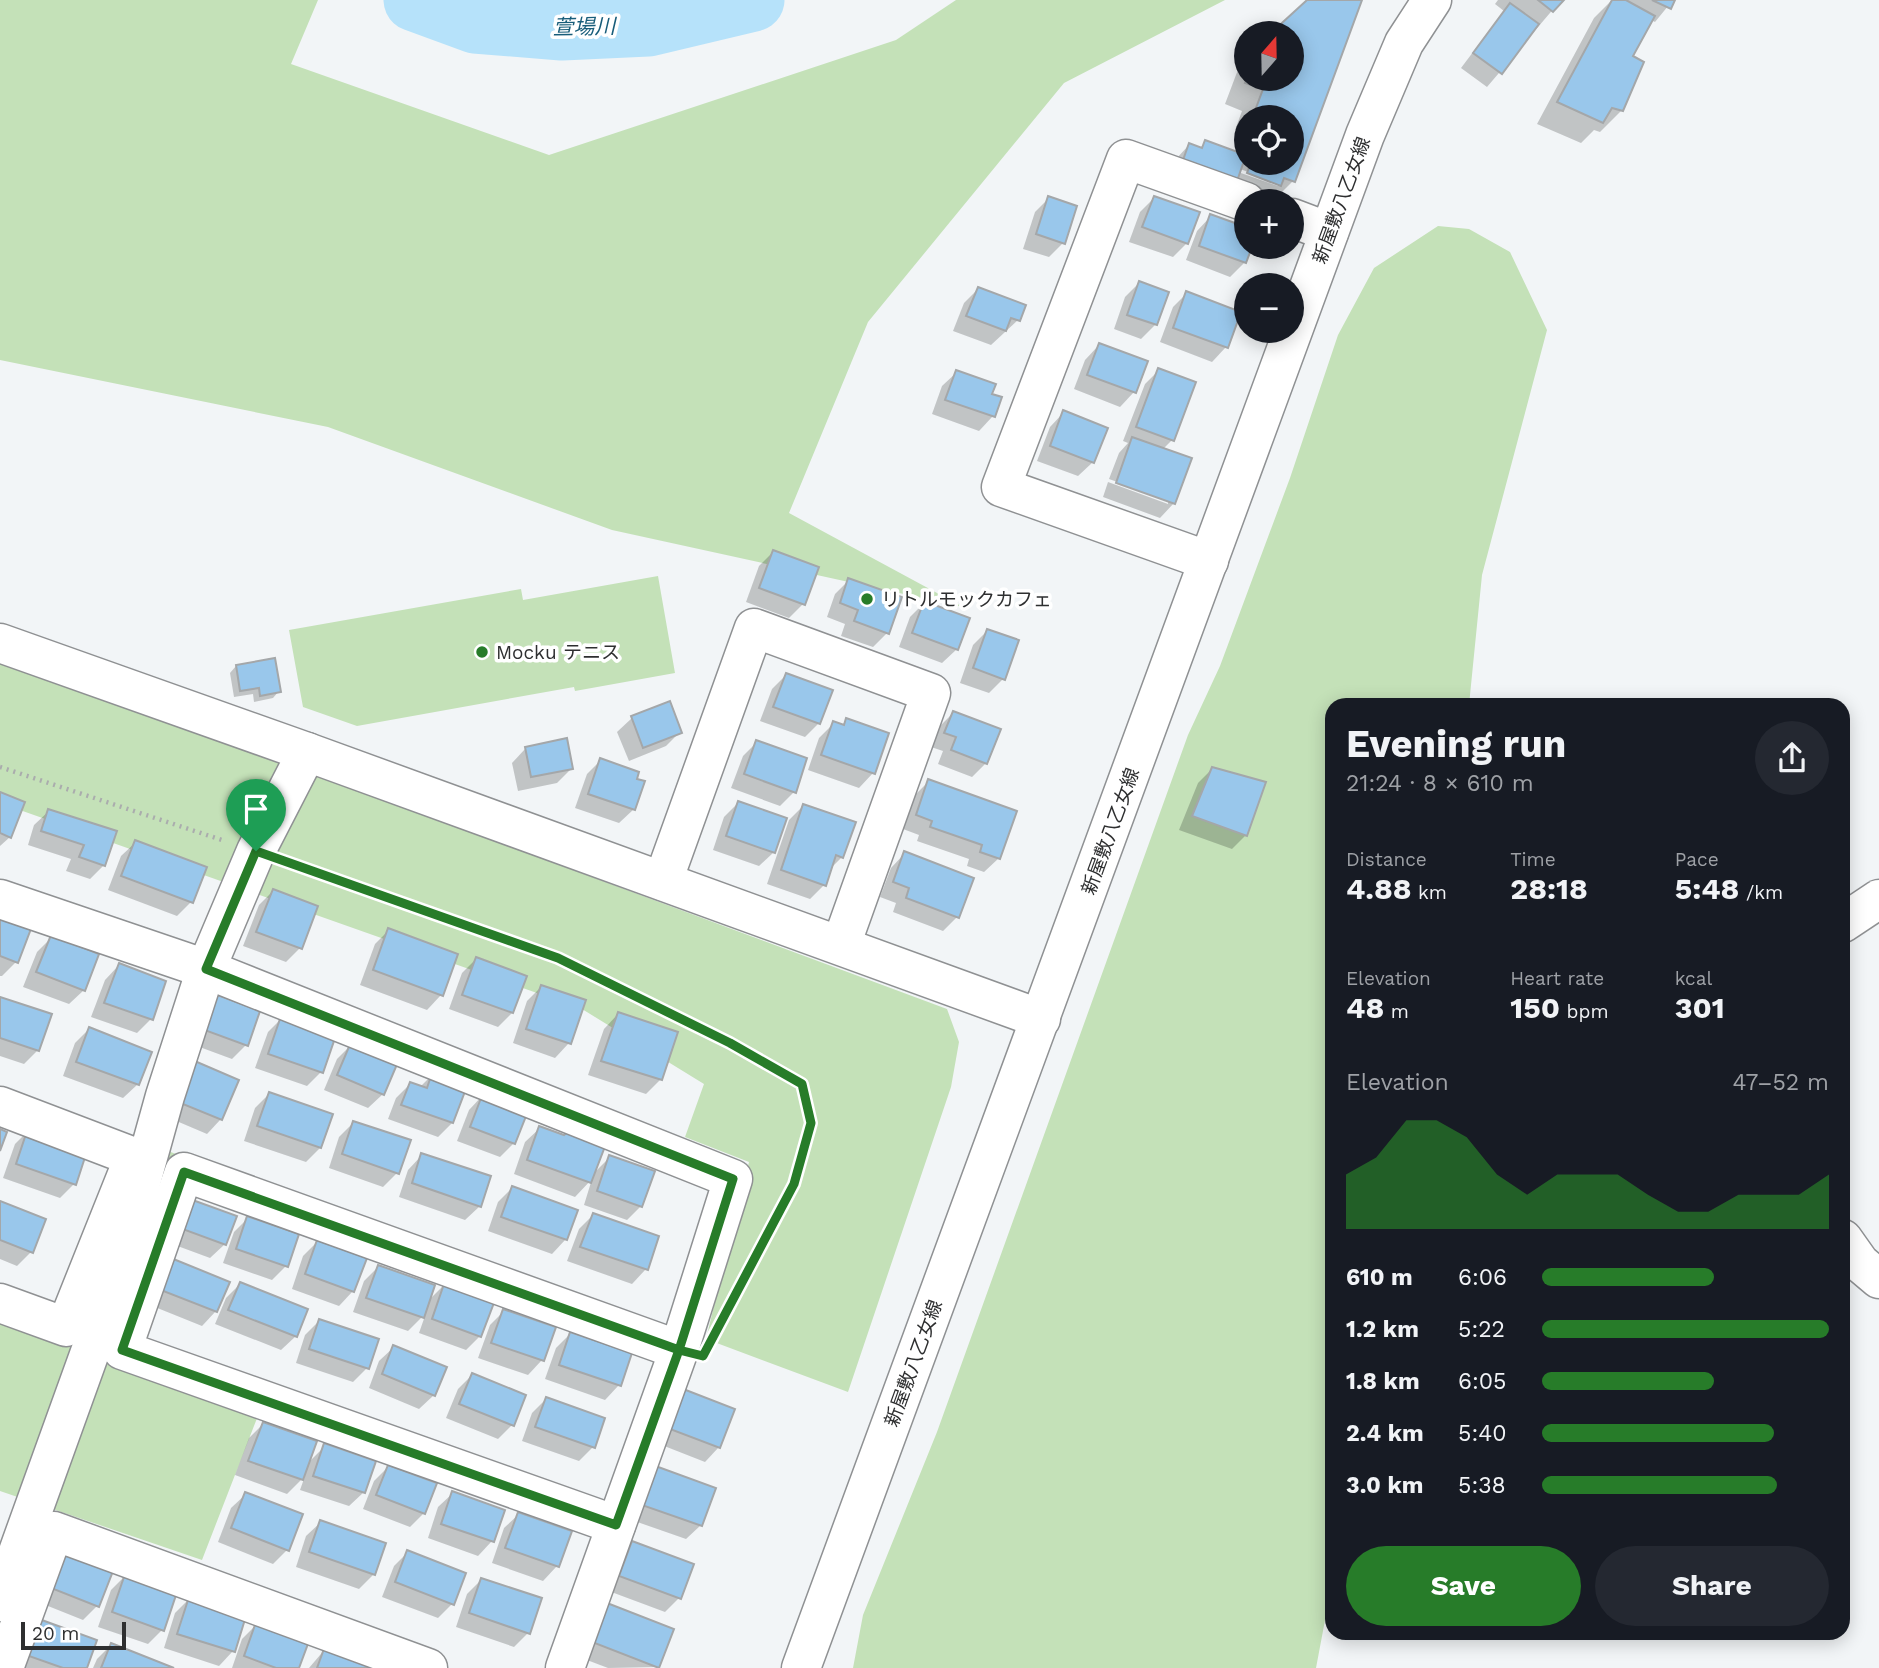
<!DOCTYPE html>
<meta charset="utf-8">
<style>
:root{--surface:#171b24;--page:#242831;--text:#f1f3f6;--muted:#9ea1a6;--accent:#277c29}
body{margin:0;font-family:"Work Sans","Noto Sans JP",sans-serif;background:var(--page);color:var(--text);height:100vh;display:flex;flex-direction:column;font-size:26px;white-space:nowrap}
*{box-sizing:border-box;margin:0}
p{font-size:23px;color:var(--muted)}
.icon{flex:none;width:38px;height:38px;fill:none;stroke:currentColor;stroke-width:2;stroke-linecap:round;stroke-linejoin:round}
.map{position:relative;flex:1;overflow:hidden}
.panel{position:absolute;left:1325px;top:698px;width:525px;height:942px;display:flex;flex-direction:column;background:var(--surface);border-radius:21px;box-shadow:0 4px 18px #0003}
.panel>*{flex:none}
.needle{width:46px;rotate:20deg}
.controls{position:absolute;left:1234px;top:21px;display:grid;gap:14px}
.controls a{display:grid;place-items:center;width:70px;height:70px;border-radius:50%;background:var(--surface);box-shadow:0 4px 18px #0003;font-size:35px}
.scale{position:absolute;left:21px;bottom:18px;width:105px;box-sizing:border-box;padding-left:7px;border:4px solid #2e2f30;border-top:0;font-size:19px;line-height:24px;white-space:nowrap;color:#2e2f30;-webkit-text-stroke:5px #fff;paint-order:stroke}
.pin{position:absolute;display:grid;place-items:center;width:60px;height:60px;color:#fff;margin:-72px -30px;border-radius:50% 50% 50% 0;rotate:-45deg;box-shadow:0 0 7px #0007}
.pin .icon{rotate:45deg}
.round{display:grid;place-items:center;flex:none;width:74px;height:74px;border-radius:37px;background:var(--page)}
.headline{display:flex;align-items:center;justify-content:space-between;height:119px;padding:0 21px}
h1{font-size:38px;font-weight:700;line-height:52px}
.metrics{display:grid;grid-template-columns:repeat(3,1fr);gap:10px;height:119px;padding:7px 21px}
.metrics div{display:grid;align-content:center}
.metrics b{font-size:30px;font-weight:700}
.metrics small{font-size:19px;font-weight:400}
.metrics p{font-size:19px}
.chart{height:196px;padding:14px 21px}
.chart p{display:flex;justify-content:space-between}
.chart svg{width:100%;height:126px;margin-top:7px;fill:var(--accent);opacity:.7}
.action{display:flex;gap:14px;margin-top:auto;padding:14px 21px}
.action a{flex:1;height:80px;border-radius:42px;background:var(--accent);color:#fff;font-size:28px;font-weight:700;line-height:80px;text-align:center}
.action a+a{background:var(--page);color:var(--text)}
ul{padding:0 21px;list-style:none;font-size:23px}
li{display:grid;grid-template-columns:112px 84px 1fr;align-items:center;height:52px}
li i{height:18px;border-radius:9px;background:var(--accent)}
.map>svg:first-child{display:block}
.green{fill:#c4e1b8}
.shadow{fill:#0003;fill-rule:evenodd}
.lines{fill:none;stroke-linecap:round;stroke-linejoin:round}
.river{stroke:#b6e2fa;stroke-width:63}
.building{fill:#99c7eb;stroke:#a4a7a9;stroke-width:2}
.street-casing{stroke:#8f9193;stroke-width:41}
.secondary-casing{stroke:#8f9193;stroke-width:41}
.path{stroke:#aaacad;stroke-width:4.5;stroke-dasharray:2 5;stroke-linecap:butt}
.street{stroke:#fff;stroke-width:38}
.secondary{stroke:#fff;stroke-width:38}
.route-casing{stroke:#fff;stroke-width:14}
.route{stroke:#277c29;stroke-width:9}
.poi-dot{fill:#277c29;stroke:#fff;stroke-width:2.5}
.labels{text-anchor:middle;stroke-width:7;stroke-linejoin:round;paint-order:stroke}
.street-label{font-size:19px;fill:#2e2f30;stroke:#fff}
.poi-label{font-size:19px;fill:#2e2f30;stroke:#fff;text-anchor:start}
.water-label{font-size:21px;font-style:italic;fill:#185d7a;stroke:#fff}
</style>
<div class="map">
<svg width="1879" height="1668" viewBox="0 0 1879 1668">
<rect width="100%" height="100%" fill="#f2f5f7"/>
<g class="green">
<path d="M0 0H318L291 64 549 155 896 40 956 0H1225L1064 83 868 322 789 513 963 607 612 530 328 427 0 360Z"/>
<path d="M1438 226 1469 229 1510 252 1547 330 1482 575 1469 705H1332V1583L1316 1668H853L863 1615 937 1432 1188 735 1220 666 1290 478 1338 335 1374 268Z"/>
<path d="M658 576 675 673 575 691 574 687 357 726 303 707 289 630 521 589 523 600Z"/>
<path d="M0 657 947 1009 959 1042 951 1087 848 1392 706 1339 749 1162 685 1137 704 1084 582 1009 0 803Z"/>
<path d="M144 1142 176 1154 101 1358 259 1413 202 1560 0 1491V1321L73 1348Z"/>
</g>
<g class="shadow">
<path d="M1310 0H1360L1293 181 1273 201H1268L1175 160 1189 145 1199 149 1206 142 1241 155 1246 142V163H1292V117H1246V134L1235 130 1242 111 1225 104 1239 67 1246 60V79H1292V33H1274ZM1240 169 1281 184 1278 186 1238 172Z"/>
<path d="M1498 0H1561L1487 87 1461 68 1504 11 1495 4Z"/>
<path d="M1612 0H1673L1655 22 1651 20 1631 57 1622 110 1600 132 1594 130 1581 143 1537 124 1594 18Z"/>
<path d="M1049 198 1063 243 1049 257 1023 249 1035 212Z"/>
<path d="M1154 198 1187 243 1173 257 1129 242 1140 212Z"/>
<path d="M1211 216 1246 229V247H1250L1245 262 1230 277 1186 260 1197 231Z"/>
<path d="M1139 283 1167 293 1155 325 1141 339 1114 329 1125 297Z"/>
<path d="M978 289 1023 306 1018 320 991 345 953 331 964 303Z"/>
<path d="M1187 293 1226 347 1212 362 1160 342 1173 307Z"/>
<path d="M1099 345 1146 362 1134 392 1120 407 1074 389 1085 360Z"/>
<path d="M1159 370 1172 440 1163 449 1174 503 1160 518 1103 497 1108 482 1168 504V500L1109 479 1119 453 1128 443 1123 441 1145 384Z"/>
<path d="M957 372 1000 398 993 416 979 431 932 414 942 386Z"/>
<path d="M1064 412 1093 462 1078 476 1037 461 1050 427Z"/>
<path d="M773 552 803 604 789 618 746 602 759 566Z"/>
<path d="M849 580 887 633 873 647 841 636 845 624 827 617 835 594Z"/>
<path d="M924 603 957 649 942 663 899 647 910 617Z"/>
<path d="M987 631 1003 679 989 693 960 683 973 645Z"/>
<path d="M236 666 279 691 273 698 254 702 253 694 234 697 230 673Z"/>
<path d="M786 675 819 723 805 737 760 721 772 689Z"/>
<path d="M669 703 680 732 666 746 629 761 617 732 632 718Z"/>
<path d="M953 713 986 763 972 777 938 764 943 751 931 747 939 727Z"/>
<path d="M847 720 873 773 859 788 808 770 819 738 834 723 841 726Z"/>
<path d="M757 742 794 792 780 806 731 788 743 756Z"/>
<path d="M526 748 571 769 557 783 518 791 512 763Z"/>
<path d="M601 760 634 809 619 823 575 808 587 774Z"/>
<path d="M1212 769 1246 835 1232 849 1179 830 1198 783Z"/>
<path d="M929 781 999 858 984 872 967 866 969 859 917 841 919 835 903 829 915 795Z"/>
<path d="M0 794 10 837 0 846Z"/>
<path d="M738 803 774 852 759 866 713 850 724 817Z"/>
<path d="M803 806 842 857 829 870 824 885 810 899 767 884 789 820Z"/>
<path d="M49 811 114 832 104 865 90 879 66 871 71 859 28 845 34 825Z"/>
<path d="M136 842 191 902 177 916 108 890 121 856Z"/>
<path d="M905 853 957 917 943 931 893 912 896 903 880 897 891 868Z"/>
<path d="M273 891 300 948 286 962 243 946 259 905Z"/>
<path d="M0 916 16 962 2 976H0Z"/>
<path d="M389 930 456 955 441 995 427 1010 360 985 375 944Z"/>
<path d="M51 938 84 990 69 1004 23 987 37 952Z"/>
<path d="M476 959 512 1013 498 1027 449 1009 462 973Z"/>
<path d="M119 965 151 1019 137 1033 91 1017 105 980Z"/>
<path d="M541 987 569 1043 555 1058 513 1043 527 1001Z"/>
<path d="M0 998 38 1050 24 1064 0 1056Z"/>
<path d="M198 1009 246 1045 232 1059 186 1042Z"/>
<path d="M618 1014 676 1033 660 1080 646 1094 588 1075 604 1029Z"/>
<path d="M282 1018 321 1072 307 1086 255 1068 268 1032Z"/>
<path d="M89 1029 138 1084 123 1098 63 1076 75 1043Z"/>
<path d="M352 1044 383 1094 368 1108 324 1090 337 1059Z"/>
<path d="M176 1075 221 1119 207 1134 160 1114Z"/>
<path d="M432 1075 452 1123 438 1137 388 1119 396 1098 410 1084 420 1087Z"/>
<path d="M269 1094 320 1148 306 1162 244 1141 255 1108Z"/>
<path d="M483 1095 514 1143 500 1157 457 1141 469 1110Z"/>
<path d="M353 1123 397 1173 383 1187 329 1168 339 1137Z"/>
<path d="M540 1128 593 1174 610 1157 641 1206 627 1220 584 1205 592 1179 575 1197 514 1174 525 1142Z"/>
<path d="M29 1130 74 1184 60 1198 3 1178 15 1144Z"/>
<path d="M422 1155 480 1206 465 1220 399 1197 408 1170Z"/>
<path d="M512 1188 566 1239 552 1254 488 1231 498 1202Z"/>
<path d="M188 1200 225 1244 210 1258 164 1241Z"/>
<path d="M0 1203 31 1252 17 1266 0 1259Z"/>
<path d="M593 1215 657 1237 646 1269 632 1284 567 1261 579 1229Z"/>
<path d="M248 1218 286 1266 272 1280 223 1263 234 1232Z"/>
<path d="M317 1242 353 1291 339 1306 292 1289 303 1256Z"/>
<path d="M378 1267 427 1302 446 1283 480 1336 466 1350 419 1333 426 1313 408 1331 353 1312 364 1281Z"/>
<path d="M152 1272 216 1311 202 1326 140 1301Z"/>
<path d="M240 1284 296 1336 281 1350 215 1324 226 1298Z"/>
<path d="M504 1311 542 1360 528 1375 478 1358 490 1325Z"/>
<path d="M319 1321 367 1368 353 1382 296 1363 305 1335Z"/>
<path d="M570 1334 619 1385 605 1400 545 1379 556 1348Z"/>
<path d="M394 1347 434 1395 419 1409 369 1388 379 1361Z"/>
<path d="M472 1375 512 1425 498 1439 446 1418 458 1389Z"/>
<path d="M546 1399 593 1447 579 1461 522 1441 532 1413Z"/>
<path d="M664 1403 719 1447 705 1462 649 1440Z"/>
<path d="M263 1424 308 1463 325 1446 364 1492 349 1506 300 1490 305 1476 287 1494 235 1475 249 1438Z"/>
<path d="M388 1467 424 1513 410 1527 363 1509 374 1481Z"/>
<path d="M636 1481 701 1525 686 1539 623 1517Z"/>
<path d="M453 1493 503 1511 492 1541 478 1556 428 1538 438 1507Z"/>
<path d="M246 1494 287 1550 273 1564 218 1542 231 1508Z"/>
<path d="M519 1514 557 1566 543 1581 492 1563 504 1528Z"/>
<path d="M321 1522 374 1574 359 1589 296 1567 306 1536Z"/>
<path d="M633 1543 679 1598 665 1612 606 1590 618 1558Z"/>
<path d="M408 1552 452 1604 438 1618 382 1597 394 1566Z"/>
<path d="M51 1568 97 1606 83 1620 38 1602Z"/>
<path d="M125 1576 162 1630 148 1644 98 1627 111 1590Z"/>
<path d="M481 1580 528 1633 514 1647 456 1627 467 1594Z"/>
<path d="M189 1599 233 1651 219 1666 164 1648 175 1613Z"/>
<path d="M593 1620 658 1667 608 1668 579 1657Z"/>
<path d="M257 1624 298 1668H232L242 1639Z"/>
<path d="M25 1636 85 1668H13Z"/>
<path d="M111 1645 170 1668H93L97 1659Z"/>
<path d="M326 1648 367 1668H309Z"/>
</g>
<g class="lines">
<path class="river" d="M415 0 475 22 562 29 648 25 753 0"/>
</g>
<g class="building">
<path d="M1307 0H1362L1295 182 1284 178 1281 186 1247 173 1251 163H1292V117H1268L1269 113 1256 108 1263 89 1245 83 1247 79H1292V33H1271Z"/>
<path d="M1538 0H1564L1553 12Z"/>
<path d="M1612 0H1626L1655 16 1633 56 1644 62 1623 111 1612 108 1603 123 1557 102Z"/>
<path d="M1652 0H1675L1671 9Z"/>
<path d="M1510 3 1539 24 1502 74 1473 53Z"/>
<path d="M1205 140 1246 155 1236 184 1182 163 1189 143 1202 148Z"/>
<path d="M1048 196 1077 206 1065 244 1036 234Z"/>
<path d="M1154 196 1200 212 1188 244 1142 227Z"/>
<path d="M1210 214 1246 227V247H1252L1246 263 1199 246Z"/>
<path d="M1139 281 1169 292 1157 325 1127 315Z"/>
<path d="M978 287 1026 305 1020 321 1011 318 1006 331 966 316Z"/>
<path d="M1186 291 1241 312 1228 348 1173 328Z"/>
<path d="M1099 343 1148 361 1136 393 1087 375Z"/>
<path d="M1158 368 1196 382 1174 441 1136 427Z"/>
<path d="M956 370 996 384 992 394 1002 397 995 417 945 400Z"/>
<path d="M1063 410 1108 428 1094 463 1050 446Z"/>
<path d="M1132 437 1192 458 1175 504 1116 483Z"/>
<path d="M773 550 819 567 805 605 759 588Z"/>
<path d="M848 578 902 597 889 634 854 621 858 610 840 603Z"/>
<path d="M924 601 970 618 958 650 912 633Z"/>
<path d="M987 629 1019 640 1005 680 973 668Z"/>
<path d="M275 658 281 692 260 696 259 688 240 691 236 665Z"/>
<path d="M786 673 833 690 820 724 773 707Z"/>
<path d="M670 701 682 733 643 748 631 716Z"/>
<path d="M953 711 1001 729 987 764 951 750 956 737 944 733Z"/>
<path d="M846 718 889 733 875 774 821 755 833 721 844 725Z"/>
<path d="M567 738 573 769 531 777 525 747Z"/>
<path d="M756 740 807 758 796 793 744 774Z"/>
<path d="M600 758 639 772 637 779 645 781 635 810 588 794Z"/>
<path d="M1212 767 1266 782 1247 836 1192 816Z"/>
<path d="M928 779 1017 811 1000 859 980 852 982 845 930 827 932 821 916 815Z"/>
<path d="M0 792 25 802 11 838 0 833Z"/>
<path d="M738 801 787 818 775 853 726 836Z"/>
<path d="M803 804 856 822 843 858 836 855 826 886 781 870Z"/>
<path d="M48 809 117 831 105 866 79 857 84 845 41 831Z"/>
<path d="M135 840 207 867 193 903 121 876Z"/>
<path d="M904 851 974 878 959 918 906 898 909 888 893 882Z"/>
<path d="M273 889 318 906 302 949 256 932Z"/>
<path d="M0 914 32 926 18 963 0 956Z"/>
<path d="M388 928 458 954 443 996 373 970Z"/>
<path d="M51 935 99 954 85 991 36 972Z"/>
<path d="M476 957 527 976 513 1013 462 995Z"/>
<path d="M119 963 166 981 153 1020 104 1003Z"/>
<path d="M541 985 586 1000 571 1044 526 1029Z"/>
<path d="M212 993 260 1011 248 1046 199 1028Z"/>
<path d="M0 997 52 1014 39 1051 0 1038Z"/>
<path d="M618 1012 678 1032 662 1080 601 1061Z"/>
<path d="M281 1016 336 1035 323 1073 268 1054Z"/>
<path d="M89 1027 152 1052 139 1085 76 1062Z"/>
<path d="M351 1042 398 1062 384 1095 337 1075Z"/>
<path d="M190 1059 239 1080 222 1120 173 1100Z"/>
<path d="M432 1073 467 1086 453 1123 401 1105 410 1082 427 1088Z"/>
<path d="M269 1092 333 1114 321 1148 257 1126Z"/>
<path d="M483 1093 528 1111 515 1144 470 1127Z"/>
<path d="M353 1121 411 1140 399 1174 342 1154Z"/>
<path d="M539 1126 564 1135 572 1128 607 1141 591 1183 527 1160Z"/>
<path d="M28 1128 88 1148 76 1185 16 1164Z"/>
<path d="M0 1129 7 1132 0 1151Z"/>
<path d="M421 1153 491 1176 481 1207 412 1183Z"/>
<path d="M609 1155 655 1171 642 1207 597 1191Z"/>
<path d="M512 1186 578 1210 567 1240 501 1217Z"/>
<path d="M187 1198 237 1216 226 1245 177 1227Z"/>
<path d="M0 1201 46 1219 33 1253 0 1240Z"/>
<path d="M593 1213 659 1236 648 1270 580 1247Z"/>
<path d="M247 1216 299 1234 288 1267 236 1249Z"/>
<path d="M317 1240 367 1258 354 1292 305 1274Z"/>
<path d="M166 1256 230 1282 217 1312 153 1287Z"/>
<path d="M378 1265 435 1285 424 1318 366 1298Z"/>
<path d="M445 1281 495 1300 481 1337 432 1319Z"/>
<path d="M240 1282 308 1309 297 1337 228 1310Z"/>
<path d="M503 1309 556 1327 544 1361 491 1343Z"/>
<path d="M319 1319 379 1339 369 1369 309 1349Z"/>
<path d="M570 1332 632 1353 621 1386 559 1365Z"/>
<path d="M393 1345 447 1367 435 1396 382 1374Z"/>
<path d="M472 1373 526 1395 514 1426 459 1404Z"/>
<path d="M678 1387 735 1409 720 1448 662 1426Z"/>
<path d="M546 1397 605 1418 595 1448 535 1427Z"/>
<path d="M263 1422 317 1441 303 1480 248 1461Z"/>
<path d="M324 1443 376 1461 365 1493 313 1476Z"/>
<path d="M650 1464 716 1488 702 1526 636 1503Z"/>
<path d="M388 1465 437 1483 425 1514 376 1495Z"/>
<path d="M452 1491 505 1510 494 1542 441 1524Z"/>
<path d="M245 1492 303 1514 289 1551 231 1528Z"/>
<path d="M518 1512 572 1531 559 1567 505 1548Z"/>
<path d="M320 1520 386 1543 375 1575 309 1552Z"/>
<path d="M632 1541 694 1564 681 1599 619 1576Z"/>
<path d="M407 1550 466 1573 454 1605 395 1582Z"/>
<path d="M64 1552 113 1571 99 1607 51 1588Z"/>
<path d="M125 1574 177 1592 164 1631 112 1612Z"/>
<path d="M481 1578 542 1598 530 1634 469 1613Z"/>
<path d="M189 1597 246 1616 235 1652 177 1634Z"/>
<path d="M607 1603 674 1629 659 1668 592 1642Z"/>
<path d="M39 1619 97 1640 87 1668H63L26 1655Z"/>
<path d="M256 1622 309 1641 299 1668H276L244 1656Z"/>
<path d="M111 1643 174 1668H101Z"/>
<path d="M325 1646 371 1662 369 1668H317Z"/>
</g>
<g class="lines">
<g class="street-casing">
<g id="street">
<path d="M1292 218 1329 232"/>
<path d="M1209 561 1001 487 1126 159 1246 202"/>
<path d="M663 881 754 628 931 693 841 945"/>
<path d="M0 899 206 969 733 1179 679 1350 565 1668"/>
<path d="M1843 923 1879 899"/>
<path d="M0 1106 134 1157 66 1327 0 1303"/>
<path d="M1843 1239 1860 1263 1879 1279"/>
<path d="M616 1525 122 1350 184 1172 679 1350"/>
<path d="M0 1602 107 1305 165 1096 206 969 256 851 307 752"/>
<path d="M4 1668 54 1531 428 1668"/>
</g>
</g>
<g class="secondary-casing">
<g id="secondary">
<path d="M0 643 307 752 1041 1019"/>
<path d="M801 1668 1365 135 1404 43 1432 0"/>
</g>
</g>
<g class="path">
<path d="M0 767 222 840"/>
<path d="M290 863 557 958 730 1043 802 1084 811 1123 794 1184 741 1283"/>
</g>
<use href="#street" class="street"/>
<use href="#secondary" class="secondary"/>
</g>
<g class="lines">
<g class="route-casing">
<path id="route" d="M256 851 206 969 733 1179 679 1350 616 1525 122 1350 184 1172 679 1350 703 1356 794 1184 811 1123 802 1084 730 1043 558 958 256 851"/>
</g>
<use href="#route" class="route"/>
</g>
<g class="poi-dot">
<circle cx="867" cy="599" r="7"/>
<circle cx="482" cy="652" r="7"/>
</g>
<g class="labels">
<g class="street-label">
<text transform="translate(1341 200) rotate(-70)" y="7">新屋敷八乙女線</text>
<text transform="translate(1110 831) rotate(-70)" y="7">新屋敷八乙女線</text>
<text transform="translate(913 1363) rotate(-70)" y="7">新屋敷八乙女線</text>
</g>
<g class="poi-label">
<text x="881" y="606">リトルモックカフェ</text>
<text x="496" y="659">Mocku テニス</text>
</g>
<g class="water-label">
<text transform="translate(584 27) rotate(-1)" y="7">萱場川</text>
</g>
</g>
</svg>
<div class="controls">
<a><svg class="needle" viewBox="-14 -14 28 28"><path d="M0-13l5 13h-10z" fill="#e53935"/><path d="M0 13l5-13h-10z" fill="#9ea1a6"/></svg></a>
<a><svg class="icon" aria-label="locate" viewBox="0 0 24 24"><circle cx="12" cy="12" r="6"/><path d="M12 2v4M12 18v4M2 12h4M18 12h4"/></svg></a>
<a>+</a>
<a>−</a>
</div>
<div class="scale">20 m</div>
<div class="pin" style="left:256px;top:851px;background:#1e9e55"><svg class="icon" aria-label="arrive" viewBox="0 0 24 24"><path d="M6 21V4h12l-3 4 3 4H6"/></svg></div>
<section class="panel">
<div class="headline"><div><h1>Evening run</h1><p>21:24 · 8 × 610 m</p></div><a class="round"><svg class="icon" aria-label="share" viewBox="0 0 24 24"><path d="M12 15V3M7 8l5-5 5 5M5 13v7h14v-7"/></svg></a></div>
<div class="metrics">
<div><p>Distance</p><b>4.88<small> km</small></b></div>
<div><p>Time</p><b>28:18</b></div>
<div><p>Pace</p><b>5:48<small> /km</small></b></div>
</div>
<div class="metrics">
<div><p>Elevation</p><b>48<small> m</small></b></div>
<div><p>Heart rate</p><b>150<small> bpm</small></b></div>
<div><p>kcal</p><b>301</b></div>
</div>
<div class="chart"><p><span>Elevation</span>47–52 m</p>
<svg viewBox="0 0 160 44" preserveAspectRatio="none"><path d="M0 44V25L10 19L20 6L30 6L40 12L50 25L60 32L70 25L80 25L90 25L100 32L110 38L120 38L130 32L140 32L150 32L160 25V44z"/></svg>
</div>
<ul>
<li><b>610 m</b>6:06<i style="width:60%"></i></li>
<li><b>1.2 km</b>5:22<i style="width:100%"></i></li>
<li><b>1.8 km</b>6:05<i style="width:60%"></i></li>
<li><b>2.4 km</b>5:40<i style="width:81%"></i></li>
<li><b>3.0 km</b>5:38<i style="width:82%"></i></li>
</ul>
<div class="action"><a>Save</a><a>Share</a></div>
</section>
</div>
